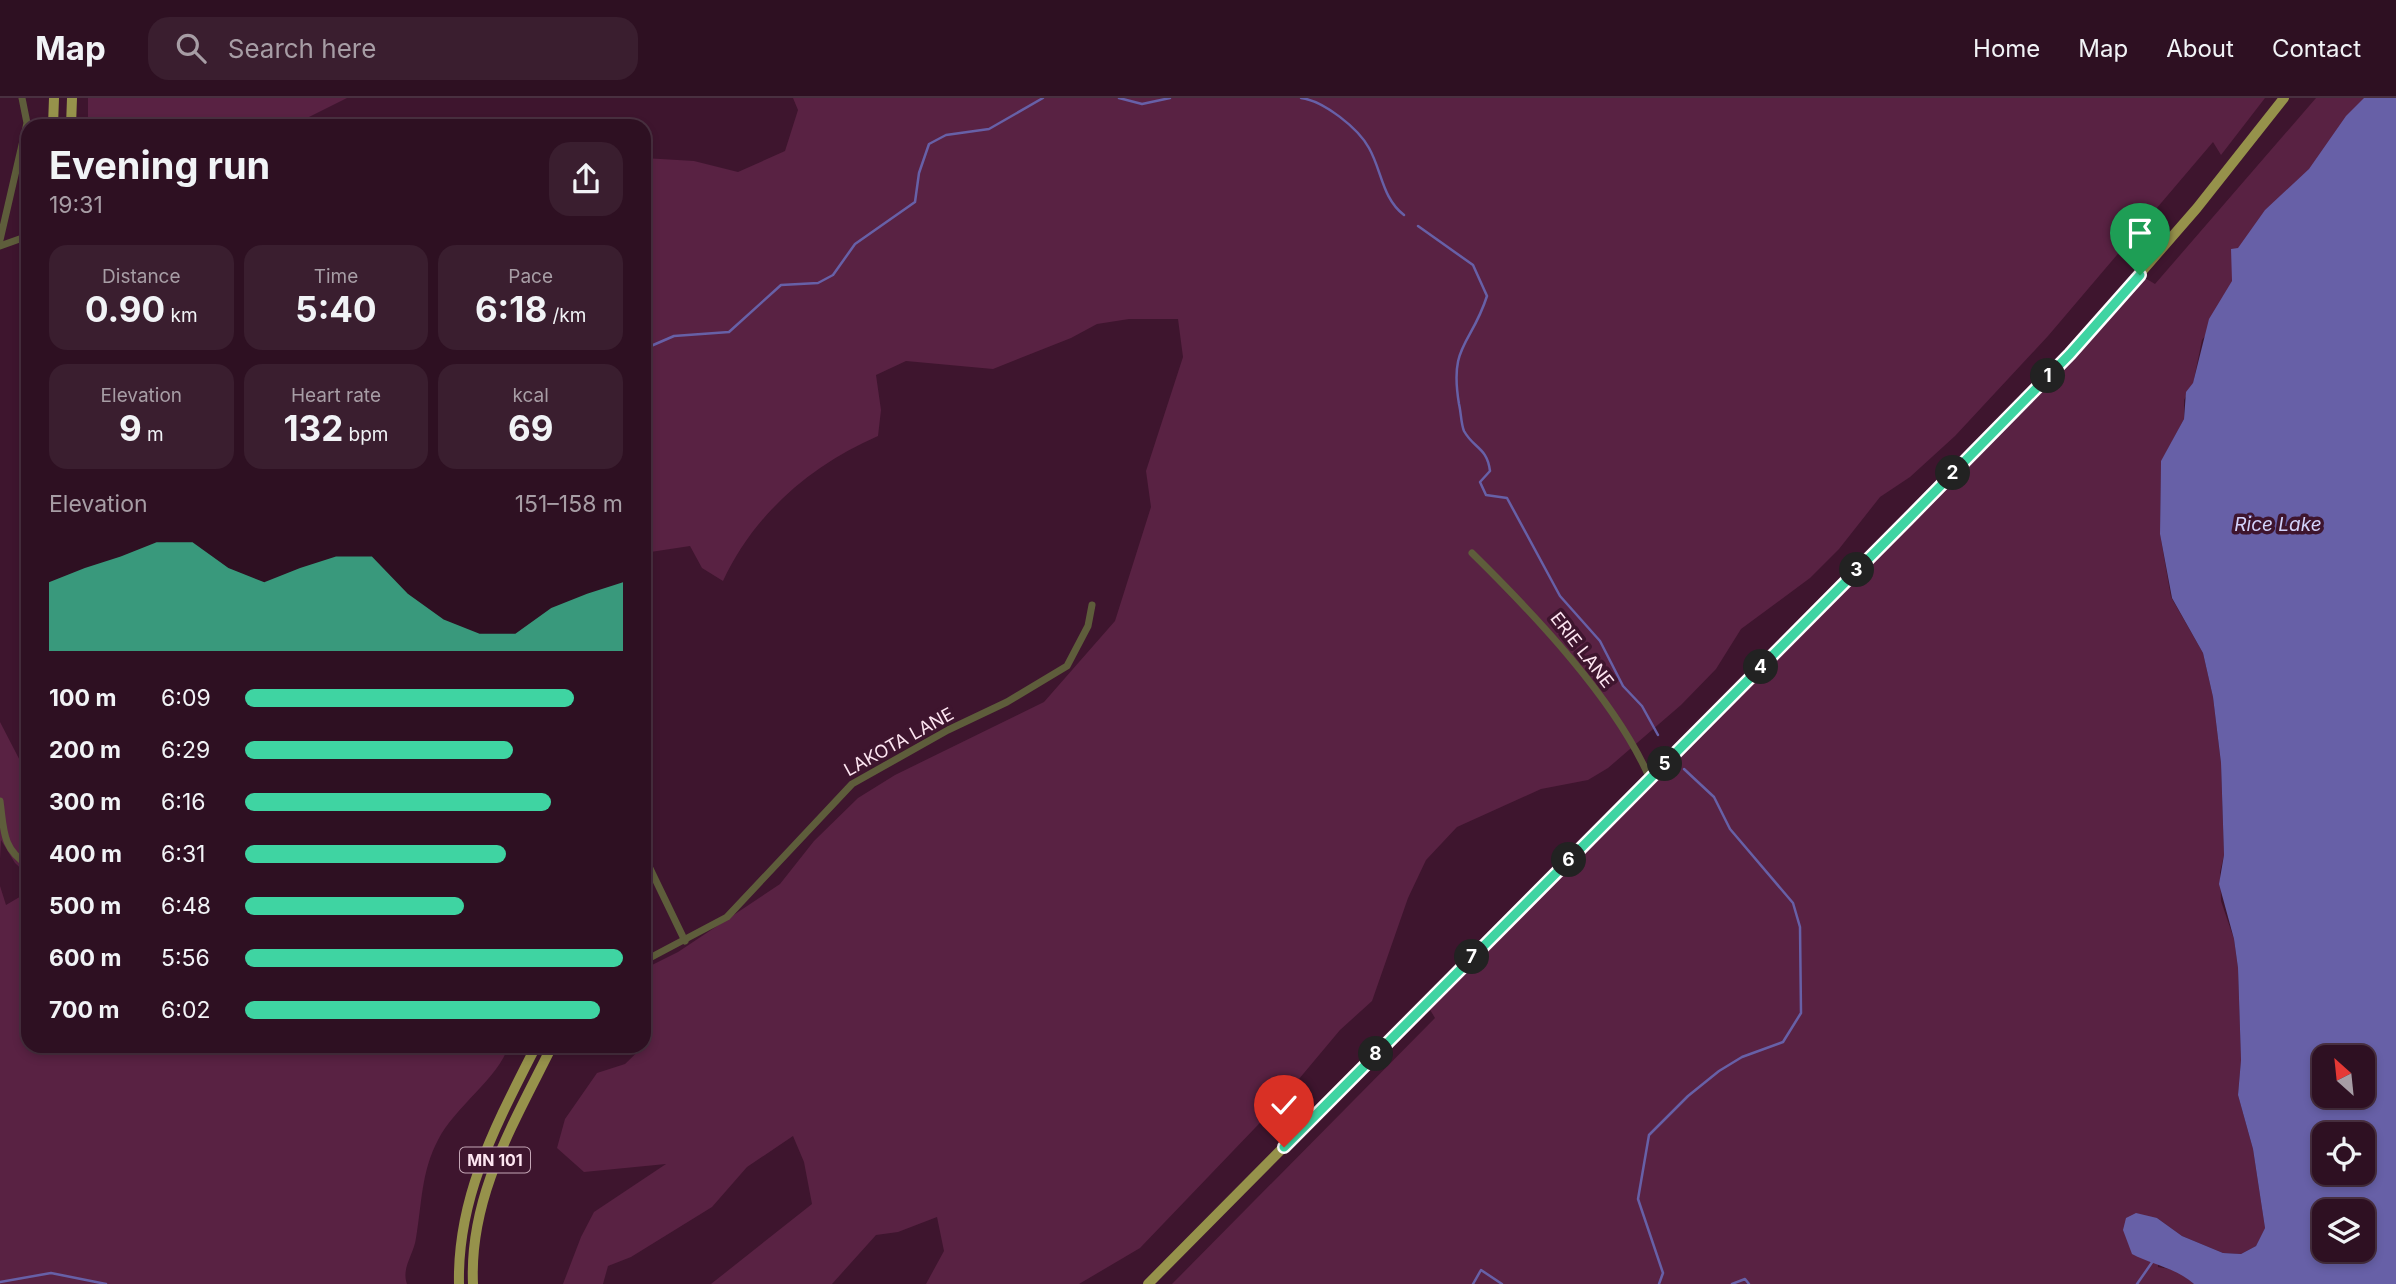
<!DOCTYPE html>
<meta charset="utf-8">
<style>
:root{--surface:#2e1022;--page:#3a1e2f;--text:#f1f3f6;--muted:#a79da5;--line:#493040;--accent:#3fd4a2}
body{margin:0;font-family:Inter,sans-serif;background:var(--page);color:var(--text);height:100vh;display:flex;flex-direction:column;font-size:26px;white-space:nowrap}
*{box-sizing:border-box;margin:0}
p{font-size:23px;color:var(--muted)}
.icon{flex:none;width:38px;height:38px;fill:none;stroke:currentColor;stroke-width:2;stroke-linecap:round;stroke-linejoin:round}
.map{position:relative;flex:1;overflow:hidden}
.sheet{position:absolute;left:21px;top:21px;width:630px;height:934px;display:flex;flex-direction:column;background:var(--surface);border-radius:21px;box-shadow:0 4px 10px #0003,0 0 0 2px var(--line)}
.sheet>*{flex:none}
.needle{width:46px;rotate:333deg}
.fabs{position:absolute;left:2312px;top:947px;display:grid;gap:14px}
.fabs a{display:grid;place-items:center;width:63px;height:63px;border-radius:14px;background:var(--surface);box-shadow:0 4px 10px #0003,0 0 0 2px var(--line);font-size:35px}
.pin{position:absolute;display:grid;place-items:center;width:60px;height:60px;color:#fff;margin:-72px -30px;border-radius:50% 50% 50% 0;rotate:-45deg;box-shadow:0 0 7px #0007}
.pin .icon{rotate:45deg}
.km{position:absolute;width:35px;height:35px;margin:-18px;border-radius:50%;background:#222;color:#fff;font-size:19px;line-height:35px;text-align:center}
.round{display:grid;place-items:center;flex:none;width:74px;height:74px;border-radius:21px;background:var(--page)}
.headline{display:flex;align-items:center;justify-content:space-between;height:119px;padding:0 28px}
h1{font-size:38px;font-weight:700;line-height:52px}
.stats{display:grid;grid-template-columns:repeat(3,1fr);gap:10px;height:119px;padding:7px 28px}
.stats div{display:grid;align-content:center;border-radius:18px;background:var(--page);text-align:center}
.stats b{font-size:35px;font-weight:700}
.stats small{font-size:19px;font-weight:400}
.stats p{font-size:19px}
.chart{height:196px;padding:14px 28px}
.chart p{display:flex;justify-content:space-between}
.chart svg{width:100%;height:126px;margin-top:7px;fill:var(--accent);opacity:.7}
ul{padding:0 28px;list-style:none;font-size:23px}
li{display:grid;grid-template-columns:112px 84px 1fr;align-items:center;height:52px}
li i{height:18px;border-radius:9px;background:var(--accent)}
header{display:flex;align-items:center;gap:42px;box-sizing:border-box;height:98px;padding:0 35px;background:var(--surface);border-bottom:2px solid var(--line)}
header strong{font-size:33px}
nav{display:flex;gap:38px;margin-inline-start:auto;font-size:24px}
.search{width:490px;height:63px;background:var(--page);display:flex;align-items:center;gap:18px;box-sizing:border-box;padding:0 24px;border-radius:21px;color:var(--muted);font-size:26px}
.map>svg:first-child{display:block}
.green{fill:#592243}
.water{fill:#6760a7;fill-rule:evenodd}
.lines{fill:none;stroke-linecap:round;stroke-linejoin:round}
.stream{stroke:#6760a7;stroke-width:2.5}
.street{stroke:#5e5d3b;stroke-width:7}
.primary{stroke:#96924b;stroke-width:10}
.route-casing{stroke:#fff;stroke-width:14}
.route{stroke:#3fd4a2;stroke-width:9}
.labels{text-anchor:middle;stroke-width:7;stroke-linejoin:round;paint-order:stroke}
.shield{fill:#3e152e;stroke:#c4a7b6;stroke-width:2}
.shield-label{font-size:16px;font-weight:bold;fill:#fde5f1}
.street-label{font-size:18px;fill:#fde5f1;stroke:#3e152e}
.water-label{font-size:19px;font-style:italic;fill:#d3d3fb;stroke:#3e152e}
</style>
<header>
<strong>Map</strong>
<div class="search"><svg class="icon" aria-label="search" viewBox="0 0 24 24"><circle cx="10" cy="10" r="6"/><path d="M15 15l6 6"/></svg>Search here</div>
<nav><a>Home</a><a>Map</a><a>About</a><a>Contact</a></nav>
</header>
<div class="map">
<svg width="2396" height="1186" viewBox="0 0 2396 1186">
<rect width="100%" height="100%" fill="#3e152e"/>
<g class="green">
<path d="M88 0H347L291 28H88Z"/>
<path d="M793 0H2265L2221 57 2213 44 2048 238 1955 338 1910 379 1880 399 1839 451 1810 480 1741 531 1716 571 1681 607 1608 670 1588 682 1541 691 1457 729 1426 762 1408 800 1372 903 1340 932 1278 1006 1140 1150 1079 1186H926L944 1153 937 1119 898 1134 876 1137 832 1186H711L812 1106 804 1064 793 1038 747 1069 712 1109 631 1159 608 1168 603 1186H563L581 1139 594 1114 666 1066 584 1074 557 1050 565 1021 597 975 625 966 652 940 644 897V871L678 854 780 786 814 743 858 700 895 677 1044 604 1115 523 1151 409 1146 373 1183 259 1178 221H1129L1097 226 1071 240 993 271 906 263 876 277 881 312 878 338C811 367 754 416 723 483L702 470 690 448 644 455V60L694 63 738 74 785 53 798 12Z"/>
<path d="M2316 0H2396L2202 242 2193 286 2184 302V321L2161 364 2160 436 2171 499 2203 555 2213 599 2221 665 2224 757 2220 774 2221 803 2234 841 2238 870 2241 962 2238 997 2253 1051 2265 1130 2256 1148 2241 1156 2223 1155 2182 1138 2157 1120 2158 1169 2176 1172 2194 1186H1172L1435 920 1426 905 2140 177 2155 186Z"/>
<path d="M0 624 28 678V777L15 765 1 742 0 761Z"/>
<path d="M0 788 6 807 28 794V948L508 949C499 979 454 1010 438 1042 421 1074 422 1106 416 1140 414 1156 401 1170 407 1186H0Z"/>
</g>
<path class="water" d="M2364 0H2396V1186H2194C2176 1170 2153 1167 2132 1156L2123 1132 2126 1120 2136 1115 2157 1120 2182 1138 2223 1155 2241 1156 2256 1148 2265 1130 2253 1051 2238 997 2241 962 2238 870 2234 841 2219 786 2224 757 2221 665 2213 599 2203 555 2172 500 2160 436 2161 363 2184 321 2186 294 2193 285 2209 221 2232 183 2231 151 2238 150 2265 112 2309 71 2346 18ZM2362 959V998H2324V959ZM2324 1036H2362V1074H2324ZM2324 1113H2362V1152H2324Z"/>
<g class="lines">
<g class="stream">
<path d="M1119 0 1142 6 1170 0"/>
<path d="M1301 0C1324 3 1358 30 1369 50 1382 73 1382 100 1404 117"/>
<path d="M1418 128 1473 167 1487 198C1471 248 1449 246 1459 306 1461 314 1461 326 1464 333 1474 351 1487 349 1490 373L1480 384 1486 397 1507 400 1560 498 1600 543 1623 588 1642 608 1658 637"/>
<path d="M644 251 674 238 729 234 781 187 818 185 833 177 855 146 915 104 919 75 929 46 946 37 989 31 1043 0"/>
<path d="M0 1184 51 1175 106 1186"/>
<path d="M1473 1186 1481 1172 1502 1186"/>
<path d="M1659 1186 1663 1175 1638 1101 1649 1037 1688 998 1719 973 1742 959 1783 944 1801 915 1800 829 1793 805 1730 731 1714 699 1684 671"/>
<path d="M1732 1186 1745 1181 1749 1186"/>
<path d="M2137 1186 2153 1163"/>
</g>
<g class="street">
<path d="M0 142 27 25 22 0"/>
<path d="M0 148 28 138"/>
<path d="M1472 455C1534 516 1616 602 1650 681"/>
<path d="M0 703C4 732 2 751 28 767"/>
<path d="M644 758 685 843"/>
<path d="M644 863 727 819 852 686 948 632 1007 604 1067 568 1088 528 1092 507"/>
</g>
<g class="primary">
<path d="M53 28 54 0"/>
<path d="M71 28 72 0"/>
<path d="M459 1186C457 1098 497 1025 536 948"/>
<path d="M473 1186C469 1098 514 1025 552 948"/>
<path d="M1148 1186 2070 256 2197 110 2284 0"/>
</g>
</g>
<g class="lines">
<g class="route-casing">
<path id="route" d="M1284 1049 1909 420 2070 256 2140 177"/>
</g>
<use href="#route" class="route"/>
</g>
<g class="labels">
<rect class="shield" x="460" y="1049.5" width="70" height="25" rx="5"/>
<g class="shield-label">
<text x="495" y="1068">MN 101</text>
</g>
<g class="street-label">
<text transform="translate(1582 552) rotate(52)" y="6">ERIE LANE</text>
<text transform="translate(899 644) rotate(-29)" y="6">LAKOTA LANE</text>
</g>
<g class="water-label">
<text x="2278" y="433">Rice Lake</text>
</g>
</g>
</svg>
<div class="fabs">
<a><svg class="needle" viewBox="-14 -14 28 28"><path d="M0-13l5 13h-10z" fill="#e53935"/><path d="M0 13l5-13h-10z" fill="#a79da5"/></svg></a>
<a><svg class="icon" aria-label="locate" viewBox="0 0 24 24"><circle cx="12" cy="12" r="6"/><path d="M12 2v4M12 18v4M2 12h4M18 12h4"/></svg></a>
<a><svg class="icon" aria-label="layers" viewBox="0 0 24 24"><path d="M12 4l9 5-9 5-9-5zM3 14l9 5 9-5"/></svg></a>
</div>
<div class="pin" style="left:2140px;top:177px;background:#1e9e55"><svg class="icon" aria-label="arrive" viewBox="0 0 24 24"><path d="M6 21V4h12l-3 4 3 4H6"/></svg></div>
<div class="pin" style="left:1284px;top:1049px;background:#d93025"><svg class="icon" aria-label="check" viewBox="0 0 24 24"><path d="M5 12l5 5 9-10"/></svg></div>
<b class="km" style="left:2048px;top:278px">1</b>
<b class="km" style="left:1953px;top:375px">2</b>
<b class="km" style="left:1857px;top:472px">3</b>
<b class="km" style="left:1761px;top:569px">4</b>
<b class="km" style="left:1665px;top:666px">5</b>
<b class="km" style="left:1569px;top:762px">6</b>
<b class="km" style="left:1472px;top:859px">7</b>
<b class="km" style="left:1376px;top:956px">8</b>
<section class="sheet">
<div class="headline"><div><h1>Evening run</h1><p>19:31</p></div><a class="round"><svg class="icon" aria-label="share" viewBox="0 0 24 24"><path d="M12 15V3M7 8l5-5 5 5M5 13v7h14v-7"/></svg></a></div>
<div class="stats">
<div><p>Distance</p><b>0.90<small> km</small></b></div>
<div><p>Time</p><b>5:40</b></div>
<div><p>Pace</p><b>6:18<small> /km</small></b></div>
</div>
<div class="stats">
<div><p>Elevation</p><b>9<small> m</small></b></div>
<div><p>Heart rate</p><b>132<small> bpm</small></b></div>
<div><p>kcal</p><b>69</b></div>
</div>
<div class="chart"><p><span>Elevation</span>151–158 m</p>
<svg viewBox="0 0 160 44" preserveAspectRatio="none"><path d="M0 44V20L10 15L20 11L30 6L40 6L50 15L60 20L70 15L80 11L90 11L100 24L110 33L120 38L130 38L140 29L150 24L160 20V44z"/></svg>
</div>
<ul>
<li><b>100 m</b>6:09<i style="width:87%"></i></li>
<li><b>200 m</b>6:29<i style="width:71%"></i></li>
<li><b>300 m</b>6:16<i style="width:81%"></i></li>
<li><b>400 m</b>6:31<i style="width:69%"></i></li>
<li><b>500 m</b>6:48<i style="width:58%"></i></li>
<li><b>600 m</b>5:56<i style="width:100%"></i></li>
<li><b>700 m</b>6:02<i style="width:94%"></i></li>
</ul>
</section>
</div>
